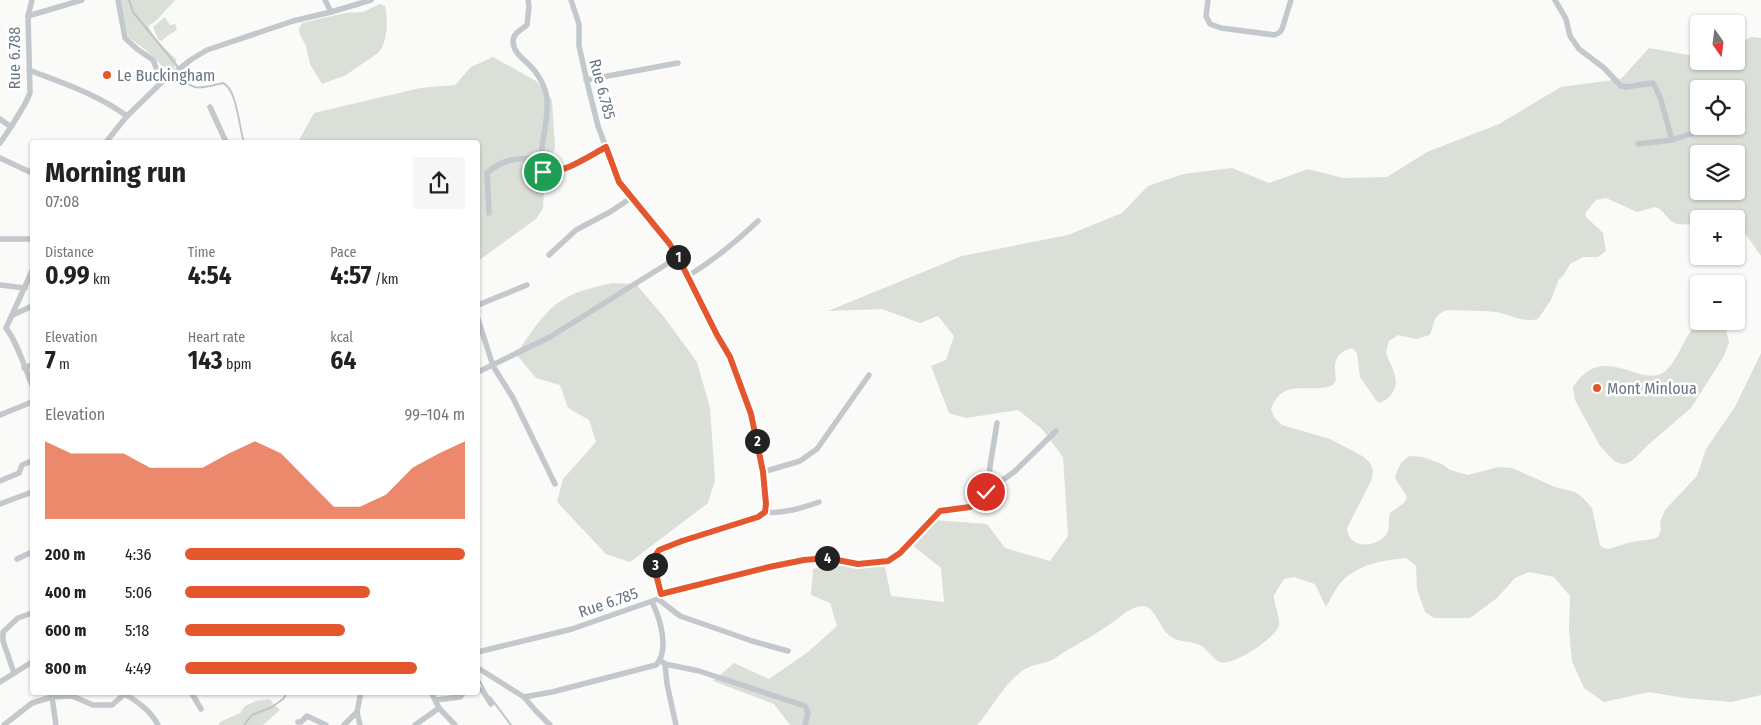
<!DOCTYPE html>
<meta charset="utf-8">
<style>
:root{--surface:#fff;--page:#f6f6f6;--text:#222;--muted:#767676;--accent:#e4572e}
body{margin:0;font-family:"Fira Sans Condensed",sans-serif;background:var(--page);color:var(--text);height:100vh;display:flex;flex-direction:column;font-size:19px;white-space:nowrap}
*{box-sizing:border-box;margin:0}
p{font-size:16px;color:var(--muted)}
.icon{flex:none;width:28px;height:28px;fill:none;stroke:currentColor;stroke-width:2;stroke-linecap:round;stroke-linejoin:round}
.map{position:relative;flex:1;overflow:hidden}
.panel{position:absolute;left:30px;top:140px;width:450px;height:555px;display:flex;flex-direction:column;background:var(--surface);border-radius:5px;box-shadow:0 1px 4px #0004}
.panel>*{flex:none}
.needle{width:32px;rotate:166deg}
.buttons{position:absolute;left:1690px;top:15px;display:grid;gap:10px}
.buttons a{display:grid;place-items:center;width:55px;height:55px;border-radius:5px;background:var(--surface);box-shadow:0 1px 4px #0004;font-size:25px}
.pin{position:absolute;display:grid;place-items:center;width:42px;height:42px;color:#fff;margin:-21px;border:2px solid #fff;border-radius:50%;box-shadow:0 1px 5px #0007}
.km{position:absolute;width:25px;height:25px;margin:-12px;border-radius:50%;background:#222;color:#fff;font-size:14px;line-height:25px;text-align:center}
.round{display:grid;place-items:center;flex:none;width:52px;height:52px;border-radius:5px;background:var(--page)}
.summary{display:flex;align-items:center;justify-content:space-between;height:85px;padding:0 15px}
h1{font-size:28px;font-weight:700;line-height:38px}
.metrics{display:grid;grid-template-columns:repeat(3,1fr);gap:8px;height:85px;padding:5px 15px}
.metrics div{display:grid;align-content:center}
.metrics b{font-size:25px;font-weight:700}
.metrics small{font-size:14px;font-weight:400}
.metrics p{font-size:14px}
.chart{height:140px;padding:10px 15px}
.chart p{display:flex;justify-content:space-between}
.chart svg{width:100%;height:90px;margin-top:5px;fill:var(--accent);opacity:.7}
ul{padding:0 15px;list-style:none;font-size:16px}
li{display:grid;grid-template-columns:80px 60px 1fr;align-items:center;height:38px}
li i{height:12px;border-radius:6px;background:var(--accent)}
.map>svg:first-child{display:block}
.green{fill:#dadfd7;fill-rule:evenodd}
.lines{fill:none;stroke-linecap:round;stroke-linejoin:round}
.stream{stroke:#bbc7cb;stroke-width:2}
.street{stroke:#c3c8cc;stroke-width:5.5}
.route-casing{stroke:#fff;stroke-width:10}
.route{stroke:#e4572e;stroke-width:6}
.poi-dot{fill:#e4572e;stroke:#fff;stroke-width:2}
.labels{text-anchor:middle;stroke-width:5;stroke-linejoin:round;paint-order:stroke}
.street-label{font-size:16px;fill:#657683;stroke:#fff}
.poi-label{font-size:16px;fill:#657683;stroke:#fff;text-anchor:start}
</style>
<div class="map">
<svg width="1761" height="725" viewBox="0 0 1761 725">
<rect width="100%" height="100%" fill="#fafaf8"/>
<g class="green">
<path d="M120 0H175L156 21 148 26 156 40 176 59V65L171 72 162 66 146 50 128 37Z"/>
<path d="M380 4 385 6C388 19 388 43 378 53L346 75 322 84 310 64 306 46 300 35 299 29 302 23 345 13 363 12Z"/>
<path d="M165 17 170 25 175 24 177 30 167 36 162 41 158 39 153 27Z"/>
<path d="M1751 37 1761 38V256L1747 236 1736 229V219H1699V225L1677 224 1671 221 1660 209 1655 207 1637 212 1606 198 1596 200 1586 212 1585 216 1603 233 1606 251 1598 257H1583L1570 264 1563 276 1559 279 1551 300 1538 319C1523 323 1510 314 1496 312 1480 310 1464 311 1448 310 1433 314 1435 322 1430 335L1416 339 1398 335 1389 341 1386 352C1389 365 1402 379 1392 393 1389 398 1385 401 1379 403L1376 400 1360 377 1357 353 1352 348C1333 353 1334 364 1336 380L1333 385C1310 395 1283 376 1271 409L1274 417 1282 425 1330 439 1364 457 1370 463 1373 470 1372 479 1347 528C1348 549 1377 549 1387 533 1390 527 1388 520 1390 513L1404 503 1407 498 1404 492 1396 480 1395 476 1401 463 1409 456 1423 457 1442 464 1450 470 1468 475 1498 467 1512 468 1555 487 1575 492 1583 498 1592 508 1600 545 1603 548 1609 549 1631 542 1653 539 1658 537 1661 530 1660 522 1665 510 1697 476 1706 449 1735 407 1761 353V695L1731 702 1685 698 1649 692 1604 702 1584 688 1572 661 1569 629 1570 596 1554 577 1529 572 1515 578 1497 598 1470 618H1434L1425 612 1417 589 1416 566 1406 558C1384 560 1360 564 1343 580 1336 587 1331 599 1326 607L1315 584 1294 577 1284 579 1274 595C1274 604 1280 616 1279 625 1277 637 1233 667 1220 662 1212 659 1208 649 1200 645 1187 639 1177 645 1165 631 1160 625 1153 606 1143 606 1131 606 1122 616 1113 622 1097 634 1075 645 1058 656 1044 667 1036 661 1022 671 1003 685 992 708 977 725H790L774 704 713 681 734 663 769 679 808 652 837 626 830 603 811 595 813 569 850 562 885 567 891 596 944 602 941 568 907 541 933 520 987 524 1005 548 1050 561 1068 536 1063 457 1042 429 1018 410 966 418 949 413 931 366 946 360 954 336 938 316 920 323 882 309 828 311 962 256 1068 235 1122 213 1148 186 1183 174 1232 168 1269 183 1308 169 1343 178 1387 177 1427 152 1499 124 1561 87 1621 79 1649 48 1699 57V61H1736V45ZM1699 89H1736V126H1699ZM1699 154H1736V191H1699Z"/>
<path d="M493 57 536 81 552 100 555 148 545 171 543 208 536 219 478 261V142H298L314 113 420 88 455 85 471 67Z"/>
<path d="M612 283 636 284 664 317 697 362 710 408 715 480 708 503 630 562 606 554 557 502 563 479 596 442 589 420 568 408 560 385 536 378 516 354C530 335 543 311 564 299 578 290 596 287 612 283Z"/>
<path d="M1699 321H1719L1725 326 1729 342 1724 356 1691 408 1649 444 1633 460 1628 463 1622 464 1614 461 1600 446 1575 400 1573 387C1576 383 1579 378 1583 375 1610 350 1643 387 1664 372 1678 362 1684 335 1699 321Z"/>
<path d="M269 699 280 710 263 725H219L220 722 240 713 245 706 256 701Z"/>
</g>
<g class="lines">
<g class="stream">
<path d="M129 0 133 12 178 67"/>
<path d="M180 71C189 95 204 87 223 83 237 89 239 128 244 142"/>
<path d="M478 678 484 689"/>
<path d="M490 697 511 725"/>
<path d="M244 725 252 715 272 707 283 699 288 692"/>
</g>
<g class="street">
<path d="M325 0 331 12 371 0"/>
<path d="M528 0 529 6 527 25C521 30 513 33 513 42 514 55 526 60 534 70 538 75 543 84 545 90 552 108 540 146 540 168L543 172C565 172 586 158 606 147"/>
<path d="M1208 0 1206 16 1210 24 1221 28 1275 35 1280 32 1282 29 1291 0"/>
<path d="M1555 0 1566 19 1570 36 1579 49 1604 68 1621 86 1626 87 1653 83 1660 97 1672 140"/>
<path d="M28 16 82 0"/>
<path d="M29 70C63 83 97 94 127 116"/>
<path d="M586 80 678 63"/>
<path d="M162 82 192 59 207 50 293 21 331 12"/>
<path d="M210 107 226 142"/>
<path d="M0 119 11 127 25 104 30 93 28 16 32 0"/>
<path d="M1736 119 1743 117"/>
<path d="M106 142 127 116 162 82 153 60 137 49 125 38 118 0"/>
<path d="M0 143 11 127"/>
<path d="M1638 144 1672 140 1716 126"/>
<path d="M0 158 32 173"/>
<path d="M489 213 487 173C503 159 519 157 540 159"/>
<path d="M0 239H32"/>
<path d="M549 255 576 230 610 212 631 198"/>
<path d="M32 271 6 328C18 344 24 366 32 385"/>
<path d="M688 276C714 260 736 242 758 221"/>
<path d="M0 285 25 288"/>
<path d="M478 305 527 285"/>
<path d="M13 315 32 306"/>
<path d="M478 319 493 366 513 398 555 484"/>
<path d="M24 368 32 365"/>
<path d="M478 372 550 337 678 257"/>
<path d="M0 415 32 402"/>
<path d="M763 472 800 461 817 449 869 375"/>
<path d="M0 481 19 473 22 465 32 461"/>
<path d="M986 492 1014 472 1056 431"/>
<path d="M0 504 32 492"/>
<path d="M765 512C783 514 802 508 819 502"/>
<path d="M17 559 32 552"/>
<path d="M661 594 769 567 804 560 827 558 859 564 887 561 901 553 940 511 970 507 979 501 986 492 989 484 990 466 997 423"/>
<path d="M658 599 680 616 752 641 788 651"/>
<path d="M478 652 572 629 658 599 661 594 656 574 655 556 659 550 682 541 758 517 765 512 766 505 763 472 751 414 740 382 730 357 717 335 678 257 669 243 619 182 598 126 589 90 579 46V24L571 0"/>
<path d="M660 660 665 664 699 671 805 706 808 713 805 725"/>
<path d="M665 664 667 684 676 725"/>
<path d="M478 668 524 697 536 711 550 725"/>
<path d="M14 673 3 641V632L18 618 32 613"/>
<path d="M0 682 32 662"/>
<path d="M478 689 483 691 491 704"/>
<path d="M191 692 201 709"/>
<path d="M125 694C138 702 151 711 158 725"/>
<path d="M524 697 552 692 656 665C670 650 660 618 652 602"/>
<path d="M436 700 460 697 464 692"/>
<path d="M439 708 455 725"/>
<path d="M298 722H301L307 716 326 725"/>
<path d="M4 725 32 703 52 697V692"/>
<path d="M56 725 52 697 72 696 93 705H112L127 692"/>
<path d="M344 725 357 712"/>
<path d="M360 725 357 712 361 692"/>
<path d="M415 725 439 708 431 692"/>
</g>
</g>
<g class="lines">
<g class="route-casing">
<path id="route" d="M543 172C565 173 586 158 606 147L619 182 669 243 678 257 717 335 730 357 751 414 763 472 766 504 765 512 758 517 682 541 659 550 655 556 656 574 661 594 769 567 804 560 827 558 858 564 888 561 900 553 940 511 970 507 979 501 986 492"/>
</g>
<use href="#route" class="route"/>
</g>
<g class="poi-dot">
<circle cx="107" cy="75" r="5"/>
<circle cx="1597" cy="388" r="5"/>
</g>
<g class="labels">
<g class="street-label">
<text transform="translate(14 58) rotate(-90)" y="6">Rue 6.788</text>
<text transform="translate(603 89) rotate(75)" y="6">Rue 6.785</text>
<text transform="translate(608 602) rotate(-19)" y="6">Rue 6.785</text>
</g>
<g class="poi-label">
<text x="117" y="81">Le Buckingham</text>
<text x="1607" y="394">Mont Minloua</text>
</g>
</g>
</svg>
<div class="buttons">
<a><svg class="needle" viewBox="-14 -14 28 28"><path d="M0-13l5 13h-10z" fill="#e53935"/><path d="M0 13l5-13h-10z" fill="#767676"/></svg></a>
<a><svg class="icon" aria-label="locate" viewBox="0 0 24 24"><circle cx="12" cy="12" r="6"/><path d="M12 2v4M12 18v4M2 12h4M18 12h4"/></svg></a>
<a><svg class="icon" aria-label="layers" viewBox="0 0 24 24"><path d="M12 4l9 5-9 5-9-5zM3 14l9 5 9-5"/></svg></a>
<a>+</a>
<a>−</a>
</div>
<div class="pin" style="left:543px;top:172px;background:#1e9e55"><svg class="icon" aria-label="arrive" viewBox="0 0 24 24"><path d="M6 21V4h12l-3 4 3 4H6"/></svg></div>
<div class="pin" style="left:986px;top:492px;background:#d93025"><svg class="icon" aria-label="check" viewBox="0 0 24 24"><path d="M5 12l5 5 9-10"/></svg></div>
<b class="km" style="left:678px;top:257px">1</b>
<b class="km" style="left:757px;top:441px">2</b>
<b class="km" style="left:655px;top:565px">3</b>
<b class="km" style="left:827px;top:558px">4</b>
<section class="panel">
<div class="summary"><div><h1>Morning run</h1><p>07:08</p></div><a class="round"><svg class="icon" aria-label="share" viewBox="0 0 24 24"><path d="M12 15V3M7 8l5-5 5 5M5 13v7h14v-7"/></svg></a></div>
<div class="metrics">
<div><p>Distance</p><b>0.99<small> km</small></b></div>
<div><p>Time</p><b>4:54</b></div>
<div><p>Pace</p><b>4:57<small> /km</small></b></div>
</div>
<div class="metrics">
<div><p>Elevation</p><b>7<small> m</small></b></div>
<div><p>Heart rate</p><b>143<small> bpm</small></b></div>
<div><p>kcal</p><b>64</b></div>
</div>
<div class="chart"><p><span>Elevation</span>99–104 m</p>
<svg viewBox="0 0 160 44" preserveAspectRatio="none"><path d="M0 44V6L10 12L20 12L30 12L40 19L50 19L60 19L70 12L80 6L90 12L100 25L110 38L120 38L130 32L140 19L150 12L160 6V44z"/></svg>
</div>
<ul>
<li><b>200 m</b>4:36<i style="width:100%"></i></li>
<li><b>400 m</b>5:06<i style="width:66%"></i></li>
<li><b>600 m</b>5:18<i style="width:57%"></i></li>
<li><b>800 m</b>4:49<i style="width:83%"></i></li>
</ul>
</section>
</div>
